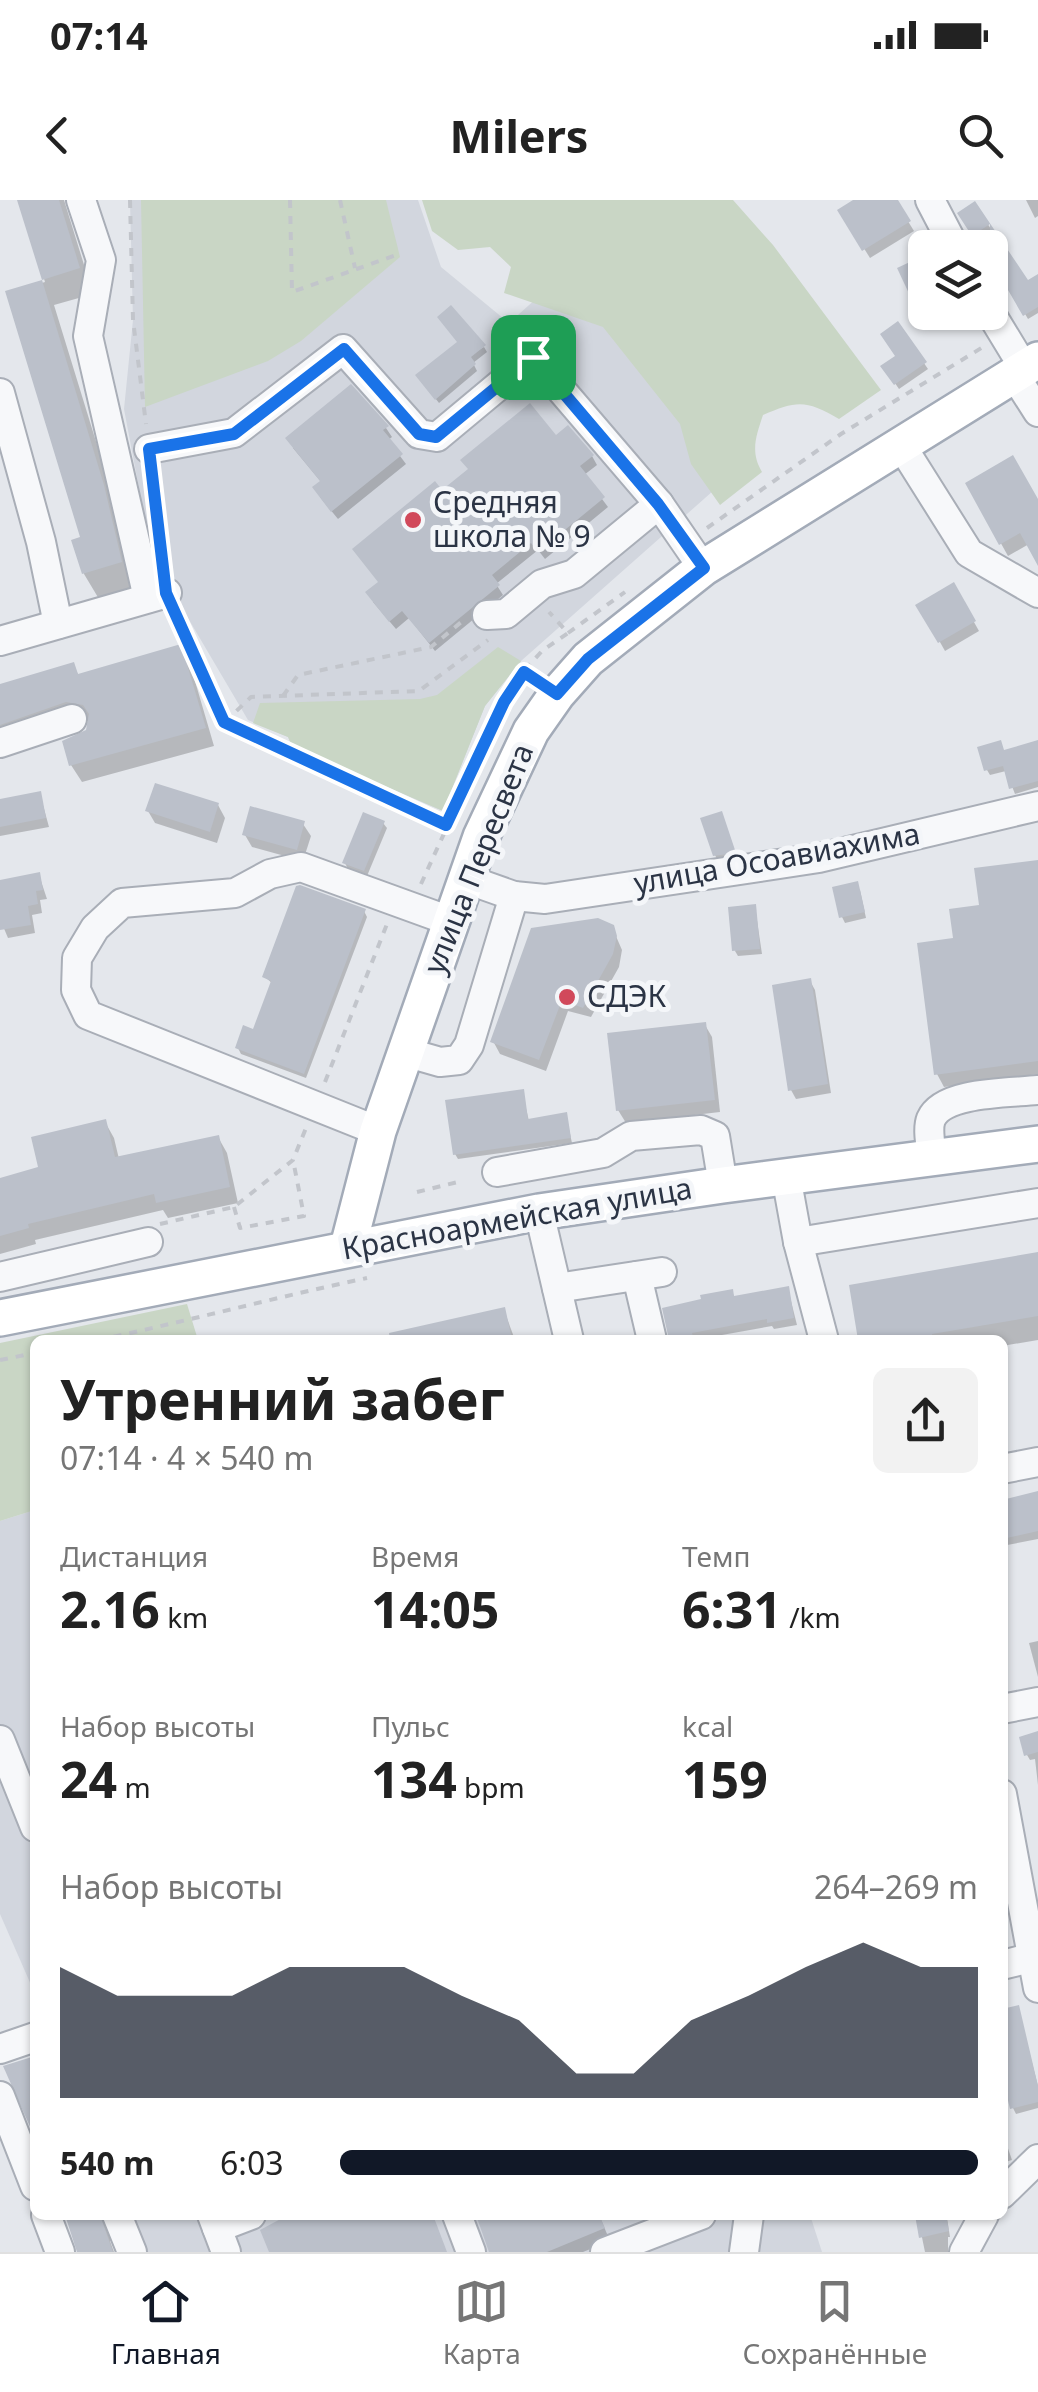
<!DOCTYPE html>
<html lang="ru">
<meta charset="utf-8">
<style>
:root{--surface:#fff;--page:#f2f2f2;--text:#222;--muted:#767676;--line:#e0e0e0;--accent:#111827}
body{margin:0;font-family:"Noto Sans",sans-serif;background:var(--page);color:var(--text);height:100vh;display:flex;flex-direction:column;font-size:38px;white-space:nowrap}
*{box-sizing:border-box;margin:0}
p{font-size:32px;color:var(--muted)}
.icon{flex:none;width:55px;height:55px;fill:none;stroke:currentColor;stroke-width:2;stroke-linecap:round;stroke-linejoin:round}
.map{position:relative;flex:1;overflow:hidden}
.drawer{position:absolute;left:30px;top:1135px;width:978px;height:885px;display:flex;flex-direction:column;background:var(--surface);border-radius:15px;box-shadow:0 2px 8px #0004}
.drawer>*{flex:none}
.tools{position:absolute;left:908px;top:30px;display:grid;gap:20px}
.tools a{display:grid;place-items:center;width:100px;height:100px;border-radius:15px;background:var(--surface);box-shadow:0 2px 8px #0004;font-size:50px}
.pin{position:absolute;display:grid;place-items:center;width:85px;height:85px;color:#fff;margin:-42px;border-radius:20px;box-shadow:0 5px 15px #0006}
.round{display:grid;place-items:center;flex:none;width:105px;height:105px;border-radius:15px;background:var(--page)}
.summary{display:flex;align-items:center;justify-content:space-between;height:170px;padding:0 30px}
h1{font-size:55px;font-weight:700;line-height:75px}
.stats{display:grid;grid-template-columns:repeat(3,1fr);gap:15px;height:170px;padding:10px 30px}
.stats div{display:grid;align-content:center}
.stats b{font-size:50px;font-weight:700}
.stats small{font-size:28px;font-weight:400}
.stats p{font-size:28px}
.chart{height:280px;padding:20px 30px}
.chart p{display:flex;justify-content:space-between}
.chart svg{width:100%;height:180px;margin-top:10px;fill:var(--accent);opacity:.7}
ul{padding:0 30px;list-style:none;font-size:32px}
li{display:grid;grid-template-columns:160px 120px 1fr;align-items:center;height:75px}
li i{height:25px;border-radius:12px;background:var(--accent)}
.status{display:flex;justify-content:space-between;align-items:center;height:70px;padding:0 50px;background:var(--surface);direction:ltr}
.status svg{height:28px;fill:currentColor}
header{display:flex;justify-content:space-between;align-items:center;height:130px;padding:0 30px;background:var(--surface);font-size:45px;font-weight:700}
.tabs{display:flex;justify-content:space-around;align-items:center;height:140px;border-top:2px solid var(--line);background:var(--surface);font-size:28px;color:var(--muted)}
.tabs a{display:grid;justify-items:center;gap:5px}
.tabs .on{color:var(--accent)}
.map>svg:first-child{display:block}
.built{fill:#d2d6de}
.green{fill:#c9d6c5}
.shadow{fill:#0003}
.building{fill:#bbc0ca}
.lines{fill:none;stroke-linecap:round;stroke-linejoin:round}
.minor-casing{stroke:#a9aeb7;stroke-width:32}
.major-casing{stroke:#a3abb8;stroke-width:40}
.path{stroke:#c2c5cb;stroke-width:4;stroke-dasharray:8 8;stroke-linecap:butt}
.minor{stroke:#f7f8fa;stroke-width:28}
.major{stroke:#fff;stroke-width:35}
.route-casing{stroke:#fff;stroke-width:20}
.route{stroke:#1a73e8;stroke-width:12}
.poi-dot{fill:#d1495b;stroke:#f4f6f9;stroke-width:4}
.labels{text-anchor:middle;stroke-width:10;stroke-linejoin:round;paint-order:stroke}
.poi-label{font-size:30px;fill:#2b3445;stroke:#f4f6f9;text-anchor:start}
.street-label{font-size:30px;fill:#2b3445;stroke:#f4f6f9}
</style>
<div class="status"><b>07:14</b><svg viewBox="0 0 49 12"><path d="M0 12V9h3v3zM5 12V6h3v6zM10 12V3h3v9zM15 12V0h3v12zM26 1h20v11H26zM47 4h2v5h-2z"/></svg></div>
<header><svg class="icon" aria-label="back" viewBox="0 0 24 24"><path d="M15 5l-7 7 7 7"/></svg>Milers<svg class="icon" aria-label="search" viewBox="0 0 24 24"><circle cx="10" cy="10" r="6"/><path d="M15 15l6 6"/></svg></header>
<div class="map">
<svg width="1038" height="2052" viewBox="0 0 1038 2052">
<rect width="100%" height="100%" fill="#e4e7ec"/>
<g class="built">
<path d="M130 0H418L441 67 509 123 538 97 605 123 714 261 722 283 521 461 485 506 443 611 292 546 288 537 248 520 152 357 124 209 133 120Z"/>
<path d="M35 1310V1794L0 1714V1321Z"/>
<path d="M130 2015H810L822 2052H146Z"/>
</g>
<g class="green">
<path d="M141 0H386L400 57 301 141 268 161 145 207Z"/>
<path d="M422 0H733L773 45 881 190 839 219C807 200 797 200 763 215 756 236 750 252 762 272L720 305 691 264 680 224 603 127 504 93 511 67 490 47 458 50 432 31Z"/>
<path d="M498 447 521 461 485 506 443 611 292 546 288 537 253 523 260 503 420 499 437 495Z"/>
<path d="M187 1104 198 1140H35V1310L0 1321V1143Z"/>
</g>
<g class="shadow">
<path d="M20 0H64L93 94 54 105 118 313 135 388 99 399 84 374 75 342 83 339 8 93 45 82Z"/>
<path d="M857 0H895L914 31 870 58 840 10Z"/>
<path d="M1026 0H1038V16L1035 18Z"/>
<path d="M975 5 1027 83 1038 77V113L1028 119 990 54V48H986L980 37 976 39 960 14Z"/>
<path d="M925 58V103L918 107 900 69Z"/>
<path d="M898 125 928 169 899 189 884 167 898 157Z"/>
<path d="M484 147 487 152 473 163 477 171 439 203 422 181Z"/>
<path d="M386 228 392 237 388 240 406 264 338 319 320 297 322 283 293 248Z"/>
<path d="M555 239 592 256 597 265 584 275 608 307 545 359 538 350 496 384 503 395 435 451 409 418 396 429 373 402 380 383 442 294Z"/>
<path d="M968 284 1038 304V361L1029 344 1008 356Z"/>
<path d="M953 385 979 431 945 451 919 405Z"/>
<path d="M180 447 190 464 214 546 82 582 71 565 92 522 79 519 0 547V487L73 465 79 476Z"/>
<path d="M1038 545V587L1015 594 1006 571 990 575 987 570 1004 553Z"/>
<path d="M40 594 49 627 0 636V601Z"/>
<path d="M218 605 225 618 217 643 155 623 148 611Z"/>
<path d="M724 620 737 658 718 661 715 655Z"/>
<path d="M383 623 387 628 367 676 348 669 345 663Z"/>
<path d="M303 624 311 636 303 661 252 647 245 635Z"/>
<path d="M1038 662V874L944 887 937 874 956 741 982 707Z"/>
<path d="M39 675 47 699 40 700 42 713 32 715 35 733 8 738 0 719V682Z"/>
<path d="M860 690 866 718 845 723 842 717Z"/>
<path d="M755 707 762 754 738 756 735 751Z"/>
<path d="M364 711 367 717 306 878 241 854 238 848 254 832 273 784 265 777Z"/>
<path d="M612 727 622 750 619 767 591 817 568 811 546 871 500 854 493 841Z"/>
<path d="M810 781 815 790 831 893 796 899 791 890Z"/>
<path d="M705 825 712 837 720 912 626 923 618 910Z"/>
<path d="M522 892 529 921 566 915 572 943 458 959 455 954Z"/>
<path d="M105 922 114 938 119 959 218 937 227 953 238 1003 168 1018 163 1010 35 1040 36 1044 0 1054V980L41 969Z"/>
<path d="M1038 1055V1140L1002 1146V1140H861Z"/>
<path d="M788 1089 797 1125 774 1129 772 1126 694 1140H671L732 1092 735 1098Z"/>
<path d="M504 1110 515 1140H369Z"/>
<path d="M1038 1293V1339L1002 1346V1301Z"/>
<path d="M1038 1441V1477L1029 1443Z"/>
<path d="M1038 1539V1585L1035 1559 1030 1560 1027 1555Z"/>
<path d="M1018 1808 1038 1886V1908L1016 1914 1013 1908Z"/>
<path d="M1002 1931 1012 1960 1002 1963Z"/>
<path d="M64 2015H110L113 2024 110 2041 114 2052H78L70 2022Z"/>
<path d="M477 2015H599L610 2041 583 2052H492Z"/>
<path d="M931 2015H945L947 2018 950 2037H948V2052H925L918 2018Z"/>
</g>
<g class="building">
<path d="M17 0H59L80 68 42 80Z"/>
<path d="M853 0H898L911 21 862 51 837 10Z"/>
<path d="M975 1 1028 80 1038 74V107L1023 116 990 59V24L972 36 957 13Z"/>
<path d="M925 55V97L913 102 897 68Z"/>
<path d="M42 80 104 285 122 362 82 374 71 340 80 337 5 91Z"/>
<path d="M451 105 486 145 471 157 476 164 435 200 415 175 457 142 437 117Z"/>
<path d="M898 121 927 162 894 185 880 166 895 156 880 134Z"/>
<path d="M351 184 389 226 383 230 403 254 331 312 312 287 320 281 285 238Z"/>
<path d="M530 203 556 235 568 225 594 255 580 266 605 297 538 352 531 343 492 375 500 385 429 443 402 411 389 422 365 392 378 382 352 349 435 281 442 290 468 269 460 260Z"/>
<path d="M1013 255 1038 299V366L1020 333 999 345 965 283Z"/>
<path d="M954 382 976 421 938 443 915 405Z"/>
<path d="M181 444 206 528 69 566 62 541 86 530 89 514 83 505 66 502 0 525V484L74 462 78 474Z"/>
<path d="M1001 540 1004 550 1038 540V581L1009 589 1003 566 984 571 977 547Z"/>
<path d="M155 583 219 603 210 632 145 611Z"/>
<path d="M41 591 46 618 0 627V599Z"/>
<path d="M250 606 305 621 297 650 242 635Z"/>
<path d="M722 611 736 653 713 656 700 618Z"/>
<path d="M363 612 385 621 364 671 342 663Z"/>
<path d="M1038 660V861L934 875 917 743 953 738 949 709 979 705 974 668Z"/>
<path d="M40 672 43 690 36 691 38 704 28 706 31 725 0 730V680Z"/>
<path d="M858 681 865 712 839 718 832 687Z"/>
<path d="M300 685 366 709 304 874 235 848 243 825 253 829 271 781 262 777 296 686Z"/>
<path d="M756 704 760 749 732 751 728 707Z"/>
<path d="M598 718 614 725 617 736 613 754 583 808 562 800 539 860 490 842 531 728Z"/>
<path d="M811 778 828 884 788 891 772 785Z"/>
<path d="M706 822 715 900 616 911 607 833Z"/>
<path d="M524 889 528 919 567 912 571 938 453 955 445 900Z"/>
<path d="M106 919 115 957 219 935 230 987 156 1003 154 994 28 1024 29 1028 0 1036V978L38 967 31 937Z"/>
<path d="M1038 1052V1116L932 1134 933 1140H858L849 1085Z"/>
<path d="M789 1086 794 1118 767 1123V1119L692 1133 694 1140H669L662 1108 701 1099 700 1095 733 1089 734 1096Z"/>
<path d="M505 1107 512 1140H390L389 1133Z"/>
<path d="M1038 1291V1331L1002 1339V1300Z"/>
<path d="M1038 1531V1552L1024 1556 1019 1537Z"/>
<path d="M1019 1805 1038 1886V1902L1010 1909 1003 1879 1007 1878 1002 1858V1809Z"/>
<path d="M35 1856V1938L3 1866Z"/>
<path d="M65 2015H100L113 2052H77Z"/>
<path d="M288 2015H433L447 2052H269L260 2030Z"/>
<path d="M476 2015H599L605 2028 547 2052H489Z"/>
<path d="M915 2015H946L949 2031 919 2038Z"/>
</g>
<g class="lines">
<g class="minor-casing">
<g id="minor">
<path d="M81 0 101 60 88 136 148 398"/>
<path d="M930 0 955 48"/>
<path d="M990 112 1024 168"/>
<path d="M1013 173 1038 212"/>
<path d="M0 193 41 342 58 424"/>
<path d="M901 245 969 353 1038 393"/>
<path d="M149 249 234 233 343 149 419 234 437 237 533 157 659 304 703 368"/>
<path d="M487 415 506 414 542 384 574 374 659 304"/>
<path d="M0 441 167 393"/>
<path d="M0 543 72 519"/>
<path d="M466 679 514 696 545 699 819 658 1038 606"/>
<path d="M405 852 440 862 459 860 469 845 514 696"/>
<path d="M378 931 88 815 76 790 77 758 95 728 122 703 235 693 270 674 301 667 450 721"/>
<path d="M932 959C931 947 927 929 931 919 943 891 1011 893 1038 890"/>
<path d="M497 972 603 953 631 936 701 930 715 936 723 985"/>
<path d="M786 976 798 1042 824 1140"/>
<path d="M539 1012 569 1140"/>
<path d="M798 1042 1038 1003"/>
<path d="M637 1076 652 1140"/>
<path d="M0 1077 148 1042"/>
<path d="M557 1088 662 1072"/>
<path d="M1002 1269 1038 1262"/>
<path d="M1002 1509 1038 1502"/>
<path d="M0 1540 35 1627"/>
<path d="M1002 1594 1038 1788"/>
<path d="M1002 1765 1038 1756"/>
<path d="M0 1849 35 1837"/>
<path d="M0 1896 35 1986"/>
<path d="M1002 1994 1038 1959"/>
<path d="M46 2015 60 2052"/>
<path d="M117 2015 132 2052"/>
<path d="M212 2015 226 2052"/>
<path d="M457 2015 471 2052"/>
<path d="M217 2028 251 2015"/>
<path d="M605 2052 701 2015"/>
<path d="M744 2052 749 2015"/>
<path d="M964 2052 984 2015"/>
</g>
</g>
<g class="major-casing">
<g id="major">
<path d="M348 1047 378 931 481 637 531 531 557 494 588 459 703 368 1038 160"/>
<path d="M0 1118 539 1012 723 985 1038 944"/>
</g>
</g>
<g class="path">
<path d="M130 0 133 120 146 224"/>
<path d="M290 0 292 92 399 54"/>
<path d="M340 0 355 68"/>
<path d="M152 274 159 329"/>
<path d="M707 328 841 234 983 147"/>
<path d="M175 412 225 522 446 625"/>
<path d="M173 417 177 432"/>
<path d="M568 433 625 392"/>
<path d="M534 479 523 472 542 451 568 433 549 412"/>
<path d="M283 496 298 475 431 447 465 419"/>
<path d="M225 522 251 497 419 491 488 440"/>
<path d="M421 684 504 502 523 472"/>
<path d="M325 882 387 724"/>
<path d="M417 992 462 981"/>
<path d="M234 1007 240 1028 304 1016 293 960"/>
<path d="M160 1024 234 1007 293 960 306 928"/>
<path d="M98 1140C188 1121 277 1097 367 1078"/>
<path d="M0 1160 35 1153"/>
</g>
<use href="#minor" class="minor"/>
<use href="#major" class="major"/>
</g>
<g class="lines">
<g class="route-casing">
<path id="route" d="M344 149 419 234 436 237 533 157 658 304 704 368 588 459 557 494 524 472 504 502 446 625 224 522 166 393 149 249 234 234Z"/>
</g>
<use href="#route" class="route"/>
</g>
<g class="poi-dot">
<circle cx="413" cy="320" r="10"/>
<circle cx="567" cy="797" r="10"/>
</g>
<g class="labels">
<g class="poi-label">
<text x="433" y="313">Средняя<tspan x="433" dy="34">школа № 9</tspan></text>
<text x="587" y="807">СДЭК</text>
</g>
<g class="street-label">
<text transform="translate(479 659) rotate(-68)" y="10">улица Пересвета</text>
<text transform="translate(777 659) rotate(-10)" y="10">улица Осоавиахима</text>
<text transform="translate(517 1019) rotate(-10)" y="10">Красноармейская улица</text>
</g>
</g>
</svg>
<div class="tools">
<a><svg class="icon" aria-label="layers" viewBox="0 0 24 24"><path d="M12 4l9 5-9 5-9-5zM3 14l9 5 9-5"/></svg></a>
</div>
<div class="pin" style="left:533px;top:157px;background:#1e9e55"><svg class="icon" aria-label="arrive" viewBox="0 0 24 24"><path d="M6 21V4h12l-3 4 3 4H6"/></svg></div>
<section class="drawer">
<div class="summary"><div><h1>Утренний забег</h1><p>07:14 · 4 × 540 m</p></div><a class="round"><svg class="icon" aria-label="share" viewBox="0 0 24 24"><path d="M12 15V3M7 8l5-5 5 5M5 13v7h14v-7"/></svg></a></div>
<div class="stats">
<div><p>Дистанция</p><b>2.16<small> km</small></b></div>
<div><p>Время</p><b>14:05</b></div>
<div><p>Темп</p><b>6:31<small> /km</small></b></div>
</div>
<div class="stats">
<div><p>Набор высоты</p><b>24<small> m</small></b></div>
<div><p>Пульс</p><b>134<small> bpm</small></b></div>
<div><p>kcal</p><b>159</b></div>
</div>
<div class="chart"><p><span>Набор высоты</span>264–269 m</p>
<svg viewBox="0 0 160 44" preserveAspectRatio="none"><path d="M0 44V12L10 19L20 19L30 19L40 12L50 12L60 12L70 19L80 25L90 38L100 38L110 25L120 19L130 12L140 6L150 12L160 12V44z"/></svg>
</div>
<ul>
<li><b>540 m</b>6:03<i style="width:100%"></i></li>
</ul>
</section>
</div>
<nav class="tabs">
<a class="on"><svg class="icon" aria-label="home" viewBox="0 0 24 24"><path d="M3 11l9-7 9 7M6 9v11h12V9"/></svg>Главная</a>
<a><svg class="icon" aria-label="map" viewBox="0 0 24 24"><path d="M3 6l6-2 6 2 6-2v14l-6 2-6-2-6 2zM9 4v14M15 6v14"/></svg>Карта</a>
<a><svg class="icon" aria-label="saved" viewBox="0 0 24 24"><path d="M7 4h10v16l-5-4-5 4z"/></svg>Сохранённые</a>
</nav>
